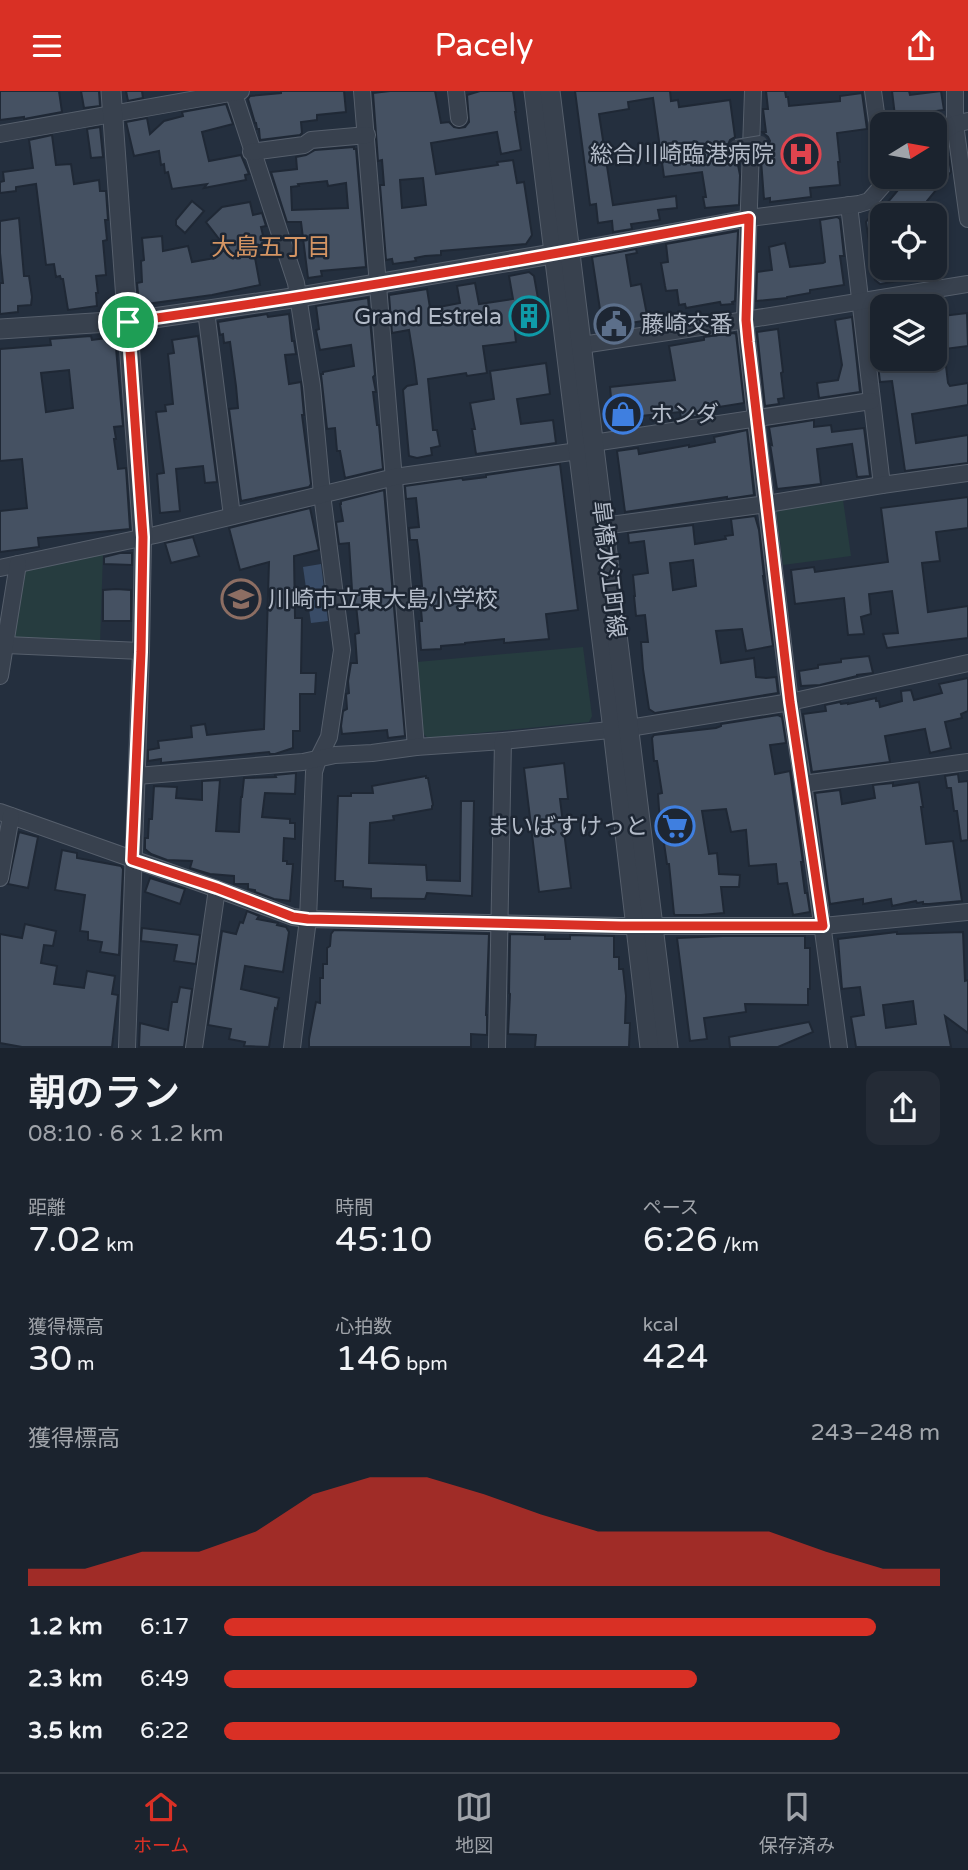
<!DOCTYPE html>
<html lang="ja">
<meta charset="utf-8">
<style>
:root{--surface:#1b232e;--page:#242b36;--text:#f1f3f6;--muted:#a0a4aa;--line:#39404a;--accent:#d93025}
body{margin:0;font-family:"Varela Round","Noto Sans JP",sans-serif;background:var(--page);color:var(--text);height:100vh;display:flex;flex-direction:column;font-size:26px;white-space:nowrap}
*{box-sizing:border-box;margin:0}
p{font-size:23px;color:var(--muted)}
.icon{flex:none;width:38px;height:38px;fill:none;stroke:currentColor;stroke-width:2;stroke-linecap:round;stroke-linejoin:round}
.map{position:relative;height:957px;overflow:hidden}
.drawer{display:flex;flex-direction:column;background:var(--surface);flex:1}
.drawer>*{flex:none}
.needle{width:46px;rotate:79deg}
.buttons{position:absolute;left:870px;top:21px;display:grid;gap:14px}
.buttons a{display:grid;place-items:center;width:77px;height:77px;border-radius:14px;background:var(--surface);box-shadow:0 4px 10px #0003,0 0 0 2px var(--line);font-size:35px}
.pin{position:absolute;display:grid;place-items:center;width:60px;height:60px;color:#fff;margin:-30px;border:4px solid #fff;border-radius:50%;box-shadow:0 2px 7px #0007}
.round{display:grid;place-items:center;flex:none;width:74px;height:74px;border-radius:14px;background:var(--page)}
.headline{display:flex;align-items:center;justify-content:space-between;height:119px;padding:0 28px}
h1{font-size:38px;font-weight:600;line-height:52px}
.figures{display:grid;grid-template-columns:repeat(3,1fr);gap:10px;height:119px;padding:7px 28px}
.figures div{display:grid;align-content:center}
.figures b{font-size:35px;font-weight:600}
.figures small{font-size:19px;font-weight:400}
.figures p{font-size:19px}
.chart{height:196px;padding:14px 28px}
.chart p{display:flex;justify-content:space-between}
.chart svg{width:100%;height:126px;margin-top:7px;fill:var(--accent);opacity:.7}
ul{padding:0 28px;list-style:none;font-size:23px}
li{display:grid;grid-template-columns:112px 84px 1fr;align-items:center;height:52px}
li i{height:18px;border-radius:9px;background:var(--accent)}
header{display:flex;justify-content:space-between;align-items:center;height:91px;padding:0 28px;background:var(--accent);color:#fff;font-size:32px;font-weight:600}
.tab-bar{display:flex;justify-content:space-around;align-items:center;height:98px;border-top:2px solid var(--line);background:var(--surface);font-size:19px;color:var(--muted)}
.tab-bar a{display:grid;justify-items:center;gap:4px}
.tab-bar .active{color:var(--accent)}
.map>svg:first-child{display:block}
.green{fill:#263c3f}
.water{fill:#394c67}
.building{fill:#455162;stroke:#1f2835;stroke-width:2;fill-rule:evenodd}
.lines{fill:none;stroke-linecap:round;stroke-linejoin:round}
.minor-casing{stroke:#565f6c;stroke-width:18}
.tertiary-casing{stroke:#565f6c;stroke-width:21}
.minor{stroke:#38414e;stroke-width:16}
.tertiary{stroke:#38414e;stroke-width:19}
.pedestrian-bridge-casing{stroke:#565f6c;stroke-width:14;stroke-linecap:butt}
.pedestrian-bridge{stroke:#38414e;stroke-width:12}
.route-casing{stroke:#fff;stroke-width:14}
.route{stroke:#d93025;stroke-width:9}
.labels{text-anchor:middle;stroke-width:5;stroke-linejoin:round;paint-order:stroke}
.poi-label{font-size:23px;fill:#b4bcc9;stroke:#1d2633;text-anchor:end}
.street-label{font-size:23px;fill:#b4bcc9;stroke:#1d2633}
.neighbourhood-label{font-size:24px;fill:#d59563;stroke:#1d2633}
</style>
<header><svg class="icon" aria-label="menu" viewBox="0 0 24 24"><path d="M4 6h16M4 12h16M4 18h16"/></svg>Pacely<svg class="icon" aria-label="share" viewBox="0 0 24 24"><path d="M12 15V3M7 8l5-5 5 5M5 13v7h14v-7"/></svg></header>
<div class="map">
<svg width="968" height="957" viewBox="0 0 968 957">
<rect width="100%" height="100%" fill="#242f3e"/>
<g class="green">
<path d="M843 409 851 465 783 474 776 417Z"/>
<path d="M103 463 100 553 14 548 23 478Z"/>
<path d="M583 556 592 625 589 631 428 647 422 642 417 571Z"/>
</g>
<path class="water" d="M321 473 328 530 311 532 303 476Z"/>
<g class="building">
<path d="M0 0H59L62 21 24 28V26L0 29Z"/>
<path d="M81 0H99L100 15 84 17Z"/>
<path d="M126 0H142L143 7 128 10Z"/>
<path d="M281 0H344L346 21 317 24V29L301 31 302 42 300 44 260 49 259 38H257L256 32H255L248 8 250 5 281 2Z"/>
<path d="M390 0H435L441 32 449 31 454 36 459 37 465 36 469 31 467 4 480 0H513L516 21H515L521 59 501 63 497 41 431 52 436 83 498 74 497 71 513 69 517 92 524 91 532 144 526 153 441 160V164L425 165 415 167 416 170 393 173 392 168 386 169 380 94H384L382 69 378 70 373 2ZM423 87 426 114 402 117 400 89Z"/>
<path d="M575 0H670L671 10 678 9 679 16 730 9 735 46 730 49 727 56 730 61 738 64H736L740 84 739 114 705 117 703 106H706L702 81 664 86 653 7 628 11 629 18 599 23 613 114 676 105 677 117 658 119 660 129 631 133 632 138 613 141 612 130 598 132 596 113 590 114Z"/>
<path d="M766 0H785L786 6H788L789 15 840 10V5L862 2 867 38 837 42 840 71H838L840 94 810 97 811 106 770 111V107L764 108 761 69H763L762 60 767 57 770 50 768 46 762 41H766L763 18H768Z"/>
<path d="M892 0H909L910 4 941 0 944 19 912 23 913 33H896Z"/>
<path d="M226 13 233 33 202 41 209 70 241 64 249 83 245 84 246 89 204 97 207 93 172 98 168 81 165 82 164 73 161 74 159 60 134 65 126 31 147 27 150 43 164 30 183 25 182 21Z"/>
<path d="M100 36 103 66 91 67 87 38Z"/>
<path d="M52 44 56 74 71 73 74 93 99 89 100 100H106L108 129H105L107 149 103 150 106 184 96 185 98 202H96L97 215 68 219 63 188H61L60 185 56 186 54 173 46 174 36 93 16 96V100L0 102V91L4 90 3 81 33 77 29 49Z"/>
<path d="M354 56V58H356L366 176 321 180 322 185 308 187 301 131H287L271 81 297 78 296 66 306 64 315 59ZM327 90 328 95 346 92 348 117 292 119 291 96 299 95 298 93Z"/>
<path d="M934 57H938L949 66 951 81 927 110 928 115 919 124H882V177H940V183L880 193 875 189 866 131 882 111V118L909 86H934Z"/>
<path d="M192 110 204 120 185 142 176 134V129Z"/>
<path d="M250 111 253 124 262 122 266 135 261 136 265 153 253 156 260 194 212 204 139 214 137 192 142 191 141 170 144 169 142 147 162 145 163 160 188 155 192 171 215 167 214 163 218 162V158L226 157 206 131 222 116Z"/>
<path d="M837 126 840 128 844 165H840L844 194 810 199V202L787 206V207L756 210 757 181 772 179 769 156 785 152 790 176 823 172 825 171 820 129Z"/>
<path d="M19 127 24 185H29L32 206 31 214 18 215V221L0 223V192H3L0 162V130Z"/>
<path d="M738 140 735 210 732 211 733 213 721 214 720 211 686 217 685 213 679 214 677 199 666 200 665 195 661 172 668 171 666 153Z"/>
<path d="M636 158 637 162 626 164 631 195 641 193 648 229 608 236 605 234 601 225 592 166Z"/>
<path d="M529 181 534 185 542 230 514 234 516 251 483 255 487 282 467 285 466 282 428 288 433 339H437L440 355 431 357 432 364 417 367 409 365 403 299 407 295 417 293 414 270 409 239 392 242 389 204 427 198 430 217H434L460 212 457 195 475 192 479 213 513 208 509 185Z"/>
<path d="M368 207 375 284 373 286 376 301H373L377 334H379L383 378 345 387 340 360H337L335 337 327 338 321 283H323V281L354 275 351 254 320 259 316 239 319 238 316 215Z"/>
<path d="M882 219V268H934V226L967 222 968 255 944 258 948 292 950 295 968 292V314L912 323 916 352 968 344V372L905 380 892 290 880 291 872 221Z"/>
<path d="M267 223 268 226 289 223 292 250H294L296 263 285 264 289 293 301 291 304 324H302L311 393 309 396 241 410 229 318 238 317 236 295 230 251 224 252 223 243 220 244 218 231Z"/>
<path d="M852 226 860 301 819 307 817 292 838 289 842 274 835 229Z"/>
<path d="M778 238 783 281 781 282 784 307 778 308 779 313 765 315 757 241Z"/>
<path d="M734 242 736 243 744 312 706 318 708 324 681 328 680 321 641 325 642 334 614 338 610 296 675 289 669 255 704 249V246Z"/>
<path d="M91 245 92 249 115 246 123 335 114 336 116 348H114L118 378 126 377 130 438 38 447 39 456 0 461V420L27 417 22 368 0 370V258L51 254 50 248ZM69 279 73 317 46 321 41 282Z"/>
<path d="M198 245 217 391 205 392 203 375 176 378 180 420 160 422 157 383 164 382 156 321 166 320 165 314 173 313 168 263 174 262 172 249Z"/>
<path d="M546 272 550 303 517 308 521 333 553 329 556 352 476 363 472 338H475L470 312 494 308 490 280Z"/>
<path d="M814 329V336L831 334 832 341 864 337 870 385 857 386 852 353 817 358 821 393 777 398 770 353 772 354 769 336Z"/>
<path d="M747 339 754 404 727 408V406L625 421 617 360 638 357 639 363 689 354V356L715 351 714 346Z"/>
<path d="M560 373 578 519 546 523 549 548 504 552V548L465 552V553L441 555V558L421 559 419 530H422L420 507H414L413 496 422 495 419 463 417 449H410L409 437 419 436 416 407 406 408 405 395 462 387 463 389 486 386V384Z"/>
<path d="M384 399 405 645 388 647 387 639 342 643 341 635 343 620 347 618 346 603 349 602 348 590 351 572H357L355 543 359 542 356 514H353L349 452 339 453 336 431 343 430 340 413H341V410Z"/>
<path d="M968 406V437L936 441 940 470 922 472 928 521 968 515V547L887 557 883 543 898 542 892 500 869 503 871 523 861 526 864 543 848 544 844 507 795 513 791 479 814 476 815 481 888 471 881 417Z"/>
<path d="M310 417 319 459 294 465 295 527H302L301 582H316L315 603H300V640H293V657L275 663H270L269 661 161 672V668L148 670V659L159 657 158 650 192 646 191 635 205 633 207 644 264 638 269 471 240 479 229 437Z"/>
<path d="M755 425 759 439 764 485H763L773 555 746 560 742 538 716 540 721 572 754 567 756 586 766 587 776 586 778 602 655 622 649 618 643 578 641 551H648L645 524 636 525 634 505H635L633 484 648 482 644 450 629 452 628 442 693 434 695 453 726 448 725 445 733 444 731 428ZM693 469 696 495 673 499 670 472Z"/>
<path d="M193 446 199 465 171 472 165 452Z"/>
<path d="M120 462H132V474L104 473V466Z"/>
<path d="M116 498 131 499V530H103V499Z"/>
<path d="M869 565 873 582 857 584V585L820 594 801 595 799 580 818 577V574L841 571V568Z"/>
<path d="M968 587V620L961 623 962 627 945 631 951 657 930 662 925 638 885 645 890 671 812 681 803 623 826 620 825 614 840 611 841 613 848 612V613L876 607V610H879L880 616 902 610 901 600 911 599 914 609 942 602 939 593Z"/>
<path d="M778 624 782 626 786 652 770 654 775 683 790 680 803 771H801L805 802H807L810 821 793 824 787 792 778 793 776 773 749 775 746 739 731 741 726 718 702 720 709 763 717 762 719 783 740 784 739 796H721L724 822 701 824H675L674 823 669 773H667L659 718 658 703 662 702 657 670H654L652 647 654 644 716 637 721 635V633Z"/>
<path d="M564 672 568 708H560L571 797 539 801 524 677Z"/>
<path d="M296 682 295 703 265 702 262 726 290 728V732H295V748L284 747 283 770H287V773H293L290 810 274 808 255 801V799L248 798V793H234V785L210 783 190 777 192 770 167 769 151 763 145 758V747H148L149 728H152L154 695 177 696 176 707 202 709V690L220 689 216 740 239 741 241 706H242L244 687 276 686 275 684Z"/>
<path d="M958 683 959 691 968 690V749L961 750 957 720H954L951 697H947L945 685Z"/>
<path d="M426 685V687H428L433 714 432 715V718L393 725 394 729 370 732 369 772 426 774 427 789 460 790 461 710H474L472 805 427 802 425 808 371 807V798L343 796V790H335L338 705H351V702H373L372 695Z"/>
<path d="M919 691 923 716H921L926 753 953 750 962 810 929 813H923V811L917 812 916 810 892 815 891 808 863 813V808L830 813 815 702 840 699 842 713 875 707 873 694 893 692V695Z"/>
<path d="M19 741 38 746 28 797 8 793Z"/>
<path d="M62 759 77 762V767L121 775 123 778 119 864 100 861 102 851 88 849V841L80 840 85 804 55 799Z"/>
<path d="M150 787 185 798 180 813 145 801Z"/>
<path d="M247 820 259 825 257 828 278 832 277 834 286 836 289 841 283 881 245 875 241 898 279 907 277 918 275 917 269 956 244 955 245 951 229 948 231 938 208 934 222 840 236 843 240 831 243 832Z"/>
<path d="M25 833 56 840 53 855 44 854 41 872 57 875 54 893 84 897 87 880 115 885 112 903 118 904 112 956H22L0 952V843L22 847Z"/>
<path d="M142 837 200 844 196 873 174 870 177 854 141 850Z"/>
<path d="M334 839 489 843 486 924H487V944L471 943V956H309V948L316 911 320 912V887H323V873H327V857L330 855 331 843Z"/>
<path d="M897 841V843L963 841 965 890 968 889V942L945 925 951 956H856L851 926 864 924 860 896 842 898 838 848ZM913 910 916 933 886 937 883 914Z"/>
<path d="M510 843 545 844V848H570V844L614 845V866H619V878H623L626 905 625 932H630L629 956H535L536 944 508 943 510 903 509 902Z"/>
<path d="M723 845H805V857H810V898H808V914L745 913 746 921 704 927 707 948 690 950 677 847Z"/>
<path d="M180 896 192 898 184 956H139L140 932 168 939 172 911H177Z"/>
<path d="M809 931 813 941 778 956H730L729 946Z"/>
</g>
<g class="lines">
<g class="minor-casing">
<g id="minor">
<path d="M233 0 296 192 312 295 322 403 342 559 329 646 318 668 314 681 308 828 292 957"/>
<path d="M362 0 416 656"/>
<path d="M456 0 459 27"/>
<path d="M753 0 745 229 756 328 790 611 803 693 839 957"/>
<path d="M873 0 882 66"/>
<path d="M955 0V33L968 128"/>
<path d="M0 43 241 0"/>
<path d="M934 47 955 33 968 30"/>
<path d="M251 61 304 54 311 49 367 44"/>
<path d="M849 114 882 394"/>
<path d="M569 160 749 127 859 113 869 110 890 86"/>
<path d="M206 220 232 425"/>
<path d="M569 256 733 231 968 193"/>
<path d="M593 352 871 310"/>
<path d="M603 435 767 413 882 394 968 382"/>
<path d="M0 477 155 444 395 386 578 360"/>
<path d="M6 554 141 560"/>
<path d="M0 585 18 473"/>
<path d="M137 685 303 671 335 664 372 662 416 656 503 650 629 637 790 611 968 572"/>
<path d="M803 693 968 671"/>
<path d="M0 721 217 798 293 826 308 828 621 835H823L968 821"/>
<path d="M0 787 11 725"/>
<path d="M127 957 141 560 143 446"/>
<path d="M194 957 217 798"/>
<path d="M497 957 503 650"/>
</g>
</g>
<g class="tertiary-casing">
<g id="tertiary">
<path d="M111 0 143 446"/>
<path d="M534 0 613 639 650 957"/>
<path d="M550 0 668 957"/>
<path d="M0 238 140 229 299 206 564 161"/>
</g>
</g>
<use href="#minor" class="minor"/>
<use href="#tertiary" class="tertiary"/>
<g class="pedestrian-bridge-casing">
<path id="pedestrian-bridge" d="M736 55 761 51"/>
</g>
<use href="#pedestrian-bridge" class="pedestrian-bridge"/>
</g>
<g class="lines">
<g class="route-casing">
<path id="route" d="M749 127 746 229 748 251 790 611 823 835H621L308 828 293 826 217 797 132 769 141 561 143 446 128 231C336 202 543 166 749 127Z"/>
</g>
<use href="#route" class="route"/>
</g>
<defs>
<g id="hospital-ring" transform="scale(2.0125)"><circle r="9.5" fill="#1d2633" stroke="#e0444e" stroke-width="1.5"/><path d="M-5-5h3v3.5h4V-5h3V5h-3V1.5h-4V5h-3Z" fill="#e0444e"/></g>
<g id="building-ring" transform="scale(2.0125)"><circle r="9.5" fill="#1d2633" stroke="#0f9aa8" stroke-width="1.5"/><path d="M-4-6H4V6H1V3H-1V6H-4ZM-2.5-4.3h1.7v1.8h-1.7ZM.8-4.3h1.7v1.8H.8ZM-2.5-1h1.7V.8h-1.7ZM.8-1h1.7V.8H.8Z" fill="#0f9aa8"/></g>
<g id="civic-ring" transform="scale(2.0125)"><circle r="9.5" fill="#1d2633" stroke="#5c6f8a" stroke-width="1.5"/><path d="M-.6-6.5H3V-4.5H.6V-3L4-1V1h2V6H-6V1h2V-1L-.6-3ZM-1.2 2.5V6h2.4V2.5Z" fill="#5c6f8a"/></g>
<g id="shop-ring" transform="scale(2.0125)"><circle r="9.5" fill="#1d2633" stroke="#3f7fe0" stroke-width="1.5"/><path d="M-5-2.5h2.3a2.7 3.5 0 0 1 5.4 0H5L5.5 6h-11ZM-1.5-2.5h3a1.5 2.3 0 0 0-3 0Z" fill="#3f7fe0"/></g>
<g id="school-ring" transform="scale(2.0125)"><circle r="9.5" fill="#1d2633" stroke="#8d6e63" stroke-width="1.5"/><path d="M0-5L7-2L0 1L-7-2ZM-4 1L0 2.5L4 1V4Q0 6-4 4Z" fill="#8d6e63"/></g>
<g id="supermarket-ring" transform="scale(2.0125)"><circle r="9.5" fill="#1d2633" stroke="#3f7fe0" stroke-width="1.5"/><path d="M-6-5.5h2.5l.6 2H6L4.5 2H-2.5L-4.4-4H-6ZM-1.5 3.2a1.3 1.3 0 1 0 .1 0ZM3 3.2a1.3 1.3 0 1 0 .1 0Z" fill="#3f7fe0"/></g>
</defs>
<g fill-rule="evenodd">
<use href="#hospital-ring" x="801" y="63"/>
<use href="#building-ring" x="529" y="225"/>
<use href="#civic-ring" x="614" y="233"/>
<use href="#shop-ring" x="623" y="323"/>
<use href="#school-ring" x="241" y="508"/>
<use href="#supermarket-ring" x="675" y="735"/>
</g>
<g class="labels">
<g class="poi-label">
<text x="774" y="71">総合川崎臨港病院</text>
<text x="502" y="233">Grand Estrela</text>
<text x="641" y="241" text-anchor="start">藤崎交番</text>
<text x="650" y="331" text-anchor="start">ホンダ</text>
<text x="268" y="516" text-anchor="start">川崎市立東大島小学校</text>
<text x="648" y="743">まいばすけっと</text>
</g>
<g class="street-label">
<text transform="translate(609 478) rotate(83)" y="8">皐橋水江町線</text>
</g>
<g class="neighbourhood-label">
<text x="271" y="164">大島五丁目</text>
</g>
</g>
</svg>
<div class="buttons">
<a><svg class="needle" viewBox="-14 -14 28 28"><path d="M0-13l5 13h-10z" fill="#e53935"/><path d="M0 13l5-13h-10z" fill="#a0a4aa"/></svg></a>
<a><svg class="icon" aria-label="locate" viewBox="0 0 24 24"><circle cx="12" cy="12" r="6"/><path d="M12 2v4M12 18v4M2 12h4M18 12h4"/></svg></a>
<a><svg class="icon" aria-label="layers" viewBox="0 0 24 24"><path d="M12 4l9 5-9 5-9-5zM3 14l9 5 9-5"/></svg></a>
</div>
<div class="pin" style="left:128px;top:231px;background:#1e9e55"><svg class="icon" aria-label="arrive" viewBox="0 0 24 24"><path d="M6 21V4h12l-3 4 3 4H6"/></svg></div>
</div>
<section class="drawer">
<div class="headline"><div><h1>朝のラン</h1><p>08:10 · 6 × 1.2 km</p></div><a class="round"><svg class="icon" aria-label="share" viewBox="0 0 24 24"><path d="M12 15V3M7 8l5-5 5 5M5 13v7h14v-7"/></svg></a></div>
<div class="figures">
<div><p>距離</p><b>7.02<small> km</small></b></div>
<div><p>時間</p><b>45:10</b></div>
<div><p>ペース</p><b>6:26<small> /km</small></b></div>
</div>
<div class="figures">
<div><p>獲得標高</p><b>30<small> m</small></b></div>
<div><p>心拍数</p><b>146<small> bpm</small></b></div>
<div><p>kcal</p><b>424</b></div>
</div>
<div class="chart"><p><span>獲得標高</span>243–248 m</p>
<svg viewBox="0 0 160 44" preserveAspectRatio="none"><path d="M0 44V38L10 38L20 32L30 32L40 25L50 12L60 6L70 6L80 12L90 19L100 25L110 25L120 25L130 25L140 32L150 38L160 38V44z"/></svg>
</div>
<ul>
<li><b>1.2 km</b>6:17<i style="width:91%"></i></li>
<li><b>2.3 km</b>6:49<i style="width:66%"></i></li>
<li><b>3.5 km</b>6:22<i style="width:86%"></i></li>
</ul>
</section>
<nav class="tab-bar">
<a class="active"><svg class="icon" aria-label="home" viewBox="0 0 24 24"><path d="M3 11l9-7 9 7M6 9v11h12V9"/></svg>ホーム</a>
<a><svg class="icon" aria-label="map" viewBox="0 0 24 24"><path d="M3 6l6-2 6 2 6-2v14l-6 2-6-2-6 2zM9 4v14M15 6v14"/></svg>地図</a>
<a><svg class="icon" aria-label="saved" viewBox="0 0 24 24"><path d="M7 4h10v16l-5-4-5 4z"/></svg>保存済み</a>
</nav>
